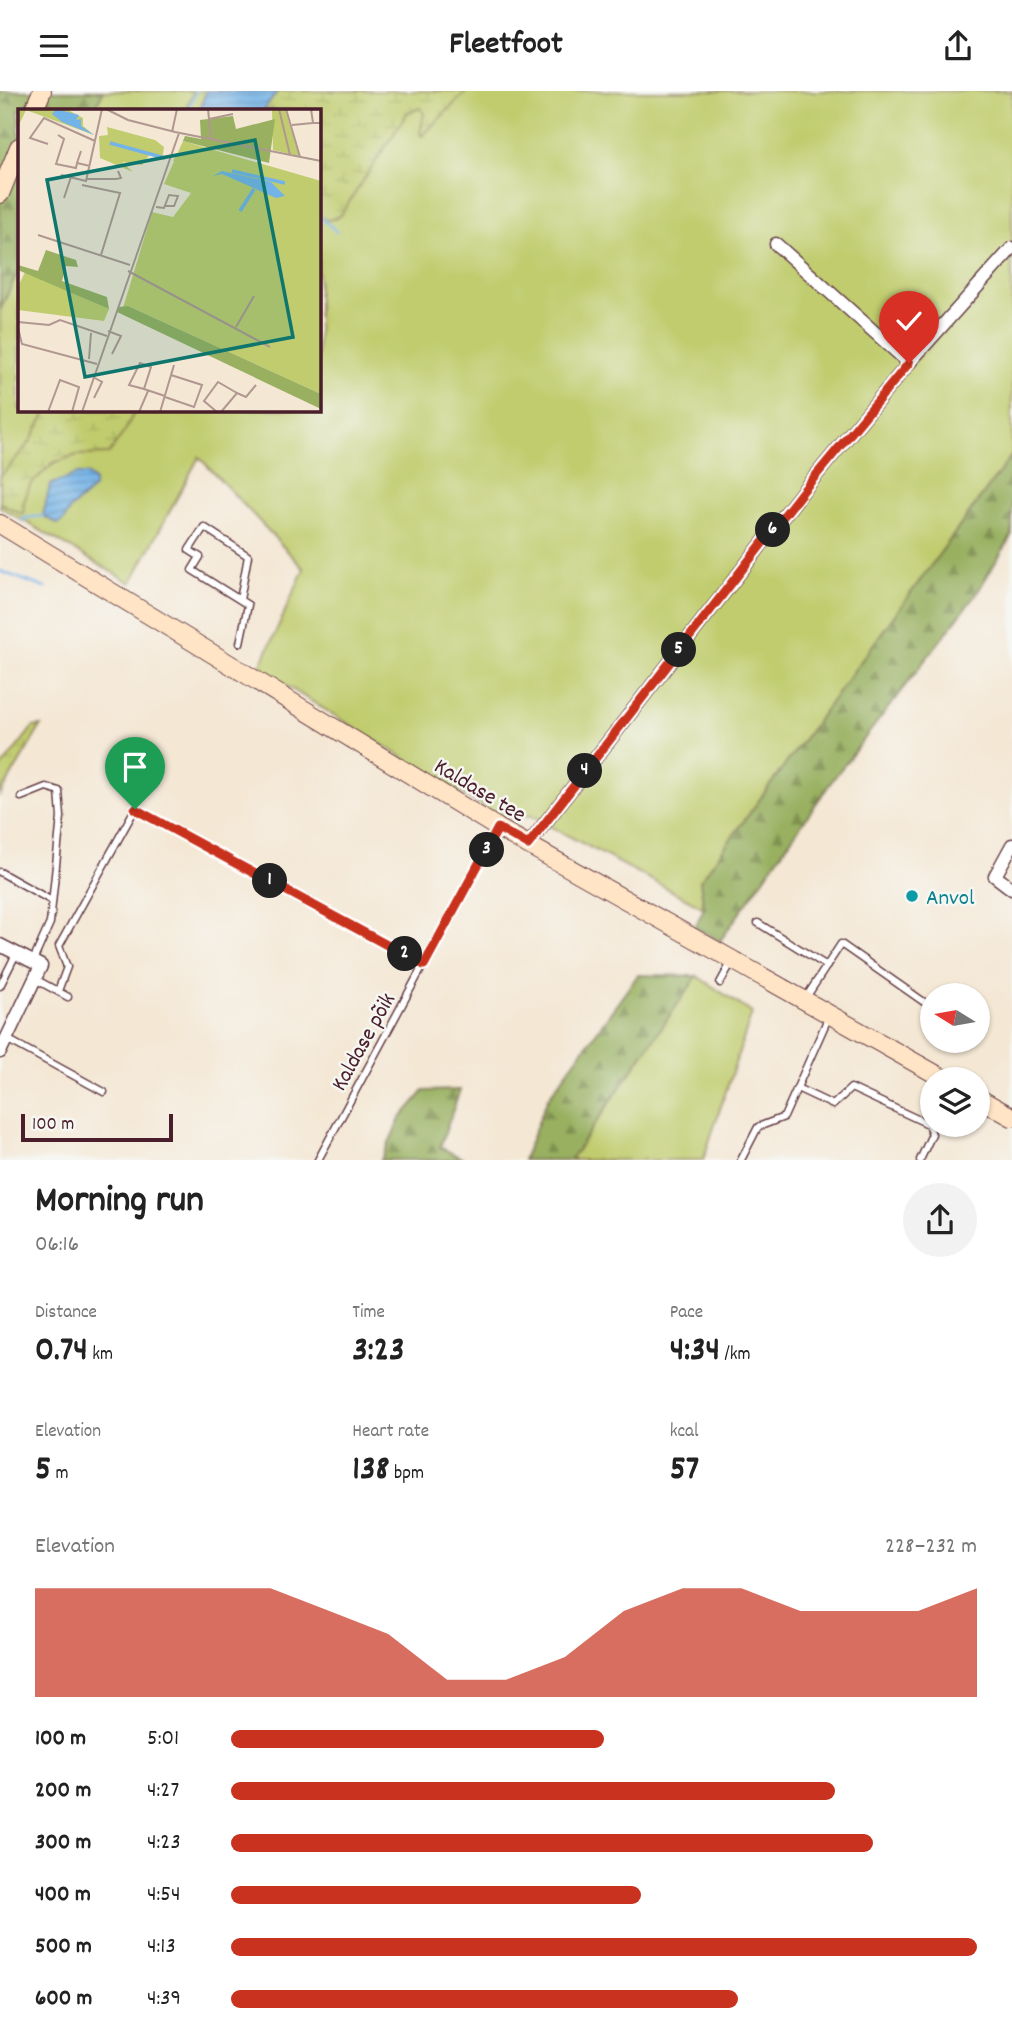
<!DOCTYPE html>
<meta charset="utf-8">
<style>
:root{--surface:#fff;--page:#f2f2f2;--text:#222;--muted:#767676;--accent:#c8321e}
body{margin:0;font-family:Dekko,sans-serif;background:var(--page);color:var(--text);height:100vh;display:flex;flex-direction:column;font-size:26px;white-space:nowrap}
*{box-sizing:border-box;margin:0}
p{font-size:23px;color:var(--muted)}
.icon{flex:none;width:38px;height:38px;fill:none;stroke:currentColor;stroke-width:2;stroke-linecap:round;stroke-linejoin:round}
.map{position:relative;height:1069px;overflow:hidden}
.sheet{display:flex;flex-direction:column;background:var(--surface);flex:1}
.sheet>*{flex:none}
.needle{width:46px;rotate:281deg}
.fabs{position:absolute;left:920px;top:892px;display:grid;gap:14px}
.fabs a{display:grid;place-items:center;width:70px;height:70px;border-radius:50%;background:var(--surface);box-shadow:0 2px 5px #0004;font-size:35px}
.scale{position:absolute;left:21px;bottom:18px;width:152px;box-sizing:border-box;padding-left:7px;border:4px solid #4a1f2b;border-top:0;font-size:19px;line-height:24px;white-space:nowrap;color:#4a1f2b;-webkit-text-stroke:5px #f6f6f2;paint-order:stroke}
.pin{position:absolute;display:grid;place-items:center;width:60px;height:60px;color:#fff;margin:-72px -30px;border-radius:50% 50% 50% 0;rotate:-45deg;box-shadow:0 0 7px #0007}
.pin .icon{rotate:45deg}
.km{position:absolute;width:35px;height:35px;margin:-18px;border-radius:50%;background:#222;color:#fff;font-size:19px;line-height:35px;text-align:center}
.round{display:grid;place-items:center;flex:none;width:74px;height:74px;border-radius:37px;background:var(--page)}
.overview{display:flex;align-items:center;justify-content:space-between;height:119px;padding:0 35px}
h1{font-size:38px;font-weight:700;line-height:52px}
.figures{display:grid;grid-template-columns:repeat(3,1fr);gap:10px;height:119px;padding:7px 35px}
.figures div{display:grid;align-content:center}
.figures b{font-size:35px;font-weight:700}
.figures small{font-size:19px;font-weight:400}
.figures p{font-size:19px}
.chart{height:196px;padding:14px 35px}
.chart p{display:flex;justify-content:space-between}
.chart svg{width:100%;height:126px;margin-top:7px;fill:var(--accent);opacity:.7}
ul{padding:0 35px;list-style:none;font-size:23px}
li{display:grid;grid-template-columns:112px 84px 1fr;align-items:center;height:52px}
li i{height:18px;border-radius:9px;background:var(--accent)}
header{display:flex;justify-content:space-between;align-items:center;height:91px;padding:0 35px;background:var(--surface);font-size:32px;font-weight:700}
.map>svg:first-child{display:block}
.green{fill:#c0cc6d;stroke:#85764c;stroke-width:2}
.forest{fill:url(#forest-firs);stroke:#716846;stroke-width:2}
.wetland{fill:url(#wetland-marsh);stroke:#85764c;stroke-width:2}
.water{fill:url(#water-rules);stroke:#5e6989;stroke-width:2}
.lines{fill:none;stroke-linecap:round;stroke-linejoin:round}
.stream{stroke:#73b3e7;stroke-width:2.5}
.lane-casing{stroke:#643d44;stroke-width:9}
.street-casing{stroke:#643d44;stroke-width:15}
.secondary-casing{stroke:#643d44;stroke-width:20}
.lane{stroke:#fff;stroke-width:6}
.street{stroke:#fff;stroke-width:12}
.secondary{stroke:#ffe4c6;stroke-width:18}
.route-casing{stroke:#fff;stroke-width:14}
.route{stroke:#c8321e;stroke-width:9}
.culture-dot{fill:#0f9aa8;stroke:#f6f6f2;stroke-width:2.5}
.labels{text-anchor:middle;stroke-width:5;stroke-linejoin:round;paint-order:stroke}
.street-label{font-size:23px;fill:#4a1f2b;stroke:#f6f6f2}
.culture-label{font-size:23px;fill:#0d838f;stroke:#f6f6f2;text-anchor:start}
.inset-river{fill:none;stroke:#73b3e7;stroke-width:3.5}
.inset-road{fill:none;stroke:#b09790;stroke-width:2}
.view{fill:#0f766e;fill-opacity:0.15;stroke:#0f766e;stroke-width:3.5}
.inset-edge{fill:none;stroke:#4a1f2b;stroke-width:3.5}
</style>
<header><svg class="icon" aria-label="menu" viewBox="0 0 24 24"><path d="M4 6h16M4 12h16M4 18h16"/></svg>Fleetfoot<svg class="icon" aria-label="share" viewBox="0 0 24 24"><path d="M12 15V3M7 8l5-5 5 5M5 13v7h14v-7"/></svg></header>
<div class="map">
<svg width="1012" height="1069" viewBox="0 0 1012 1069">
<defs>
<pattern id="forest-firs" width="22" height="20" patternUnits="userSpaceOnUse" patternTransform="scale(1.75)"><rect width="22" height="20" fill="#98b060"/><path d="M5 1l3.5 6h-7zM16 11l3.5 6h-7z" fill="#7e8f4f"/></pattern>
<pattern id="wetland-marsh" width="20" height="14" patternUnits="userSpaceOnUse" patternTransform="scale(1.75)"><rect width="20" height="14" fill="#c0cc6d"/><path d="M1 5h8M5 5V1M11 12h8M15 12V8" fill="none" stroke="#a6af5f"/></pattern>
<pattern id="water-rules" width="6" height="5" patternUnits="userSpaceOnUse" patternTransform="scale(1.75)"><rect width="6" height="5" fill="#73b3e7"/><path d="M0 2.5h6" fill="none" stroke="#6091bb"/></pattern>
</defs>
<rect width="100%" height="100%" fill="#f6f6f2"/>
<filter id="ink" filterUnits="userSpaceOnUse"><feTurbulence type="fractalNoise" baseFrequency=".0143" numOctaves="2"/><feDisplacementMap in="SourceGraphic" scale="14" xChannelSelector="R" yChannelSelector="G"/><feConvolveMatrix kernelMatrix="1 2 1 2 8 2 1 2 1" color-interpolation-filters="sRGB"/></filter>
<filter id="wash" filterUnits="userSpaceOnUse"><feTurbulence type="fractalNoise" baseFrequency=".00686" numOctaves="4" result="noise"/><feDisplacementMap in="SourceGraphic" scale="28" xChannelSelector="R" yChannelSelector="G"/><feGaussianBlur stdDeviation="1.57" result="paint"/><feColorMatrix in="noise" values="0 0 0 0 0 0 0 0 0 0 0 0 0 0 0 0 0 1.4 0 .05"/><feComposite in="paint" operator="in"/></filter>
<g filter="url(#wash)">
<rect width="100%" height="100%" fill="#f4e7d4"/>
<g class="green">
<path d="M103 0H1012V364L700 790 704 817 531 725 500 726 259 578 304 478 199 366 131 492 0 416V219L19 178V318H318V19H94Z"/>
<path d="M697 885 752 922 703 1069H570Z"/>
</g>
<g class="forest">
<path d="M0 0H103L94 19H19V178L0 219Z"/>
<path d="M1012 364V444L977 502 834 687 720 850 695 836 704 817 700 790Z"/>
<path d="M638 884 697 885 570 1069H523L548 1007Z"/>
<path d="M460 999 440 1056 465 1069H381L400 1028 424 1000Z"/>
</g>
<g class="wetland">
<path d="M194 0H467L422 45 420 43 424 23 421 17 408 21 340 125 329 129 319 127 318 19H185Z"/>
<path d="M48 318 135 319 126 338 109 363 77 364 53 372 30 394 24 411 23 423 0 412V386L30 351Z"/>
<path d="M41 635 0 704V678L33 636Z"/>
</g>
<g class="water">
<path d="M206 0H278L264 19H200Z"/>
<path d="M77 383H87L94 389V397L70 418 64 429 58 433 43 425 50 394Z"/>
</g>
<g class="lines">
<g class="stream">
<path d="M188 19 196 0"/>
<path d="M318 124 337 141"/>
<path d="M22 430 25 427 43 425"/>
<path d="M0 480 45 497"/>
</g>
</g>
</g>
<g filter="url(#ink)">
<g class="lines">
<g class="lane-casing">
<g id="lane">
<path d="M240 552 248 514 192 479 200 466 189 459 204 436 248 465 240 509"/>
<path d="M21 706 46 696 59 700 61 726 50 832 33 870"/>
<path d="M0 781 52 810"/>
<path d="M758 832 827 875"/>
<path d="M35 888 68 906"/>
<path d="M720 892 731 872"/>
<path d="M0 895 16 863"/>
<path d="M58 900 67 876 59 855 135 718 424 874"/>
<path d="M805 908 841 853 924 911"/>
<path d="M7 948 104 1001"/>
<path d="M797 997 833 1014 851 997 928 1033"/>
<path d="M318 1069 497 738"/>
<path d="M741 1069 758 1036 784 1026 829 925"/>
<path d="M920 1069 932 1043 928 1033 933 1027"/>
</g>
</g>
<g class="street-casing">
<g id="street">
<path d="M776 153 909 272"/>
<path d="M528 754 803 400 909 272 1012 157"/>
<path d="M1012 754 995 785 1012 798"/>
<path d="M0 854 41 875 0 961"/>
</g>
</g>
<g class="secondary-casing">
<g id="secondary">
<path d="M34 19 42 0"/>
<path d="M0 103 19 56"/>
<path d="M0 433 498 737 946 989"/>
<path d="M978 1007 1012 1026"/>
</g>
</g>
<use href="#lane" class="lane"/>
<use href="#street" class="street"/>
<use href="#secondary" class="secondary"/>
</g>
</g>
<g class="lines" filter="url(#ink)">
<g class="route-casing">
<path id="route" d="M135 718 424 874 498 737 528 754 803 400 909 272"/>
</g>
<use href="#route" class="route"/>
</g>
<circle class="culture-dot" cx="912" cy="805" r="7"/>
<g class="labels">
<g class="street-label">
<text transform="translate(481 698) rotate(31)" y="8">Kaldase tee</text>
<text transform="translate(362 950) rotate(-61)" y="8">Kaldase põik</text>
</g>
<g class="culture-label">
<text x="926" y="813">Anvol</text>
</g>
</g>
<g transform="translate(18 18)">
<rect width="303" height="303" fill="#f4e7d4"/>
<path d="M254 0H267L281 47 255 41ZM165 32 303 72V285L110 197 105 199 134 103 155 108 173 84 146 75ZM7 163 91 200 86 212 0 201V178Z" fill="#c0cc6d"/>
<path d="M215 7 218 20 257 10 251 54 165 32 167 27 183 30 182 11ZM28 141 58 151 60 158 48 157 44 172 89 188 91 200 0 161V156L20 162ZM110 197 303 285V300L99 203 100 198Z" fill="#98b060"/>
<path d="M0 0H48L65 9V17L76 26 8 1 0 18ZM89 18 137 31 146 38 144 50 132 45 124 56 104 53 115 63 82 49 81 27 90 26ZM159 44 258 72 268 88 260 100 264 104 259 125 244 115 248 111 225 102 221 85 170 66 166 55 155 52ZM274 76 303 81 280 78 273 82 277 89 303 91V101L275 92 271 80Z" fill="#c0cc6d"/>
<path d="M38 0 61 6 58 11 63 10V17L76 26 44 13 34 5ZM204 62 253 73 267 87 258 89 204 65 195 67Z" fill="#73b3e7"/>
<path class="inset-river" d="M92 34 147 49M214 62 267 74M222 102 236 80"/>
<path class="inset-road" d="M88 0 110 11 157 23 303 52M190 0 193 31M261 0 272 46M268 0 282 48M293 0 295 14H303M191 10 215 5M274 16 295 14M154 23 159 0M40 26 46 30 38 55 58 59 59 54M30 35 12 29 26 9 77 32M63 42 59 54 72 57M43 66 68 72 84 0M69 70H98L103 69 100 62M64 76 102 84 83 146M46 89 53 68M138 98 146 99 151 86 160 87 156 97H147M20 126 112 156M110 162 252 238M0 213 31 216 42 211 89 227M218 218 236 187M0 219 4 235 79 255M90 222 103 227 94 245M71 250 73 224M0 257V285M75 268 84 273 76 289M126 280 111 276 122 254 133 258 126 280 147 287M147 288 176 298 184 276 153 266M30 303 42 271 61 278 54 303M64 303 161 24M121 303 130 282M142 303 156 256M199 303 186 292 200 273 219 284M203 303 219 284 228 288 238 276"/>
<path class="view" d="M237 31 275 228 67 268 29 71Z"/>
<rect width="303" height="303" class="inset-edge"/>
</g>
</svg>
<div class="fabs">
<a><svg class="needle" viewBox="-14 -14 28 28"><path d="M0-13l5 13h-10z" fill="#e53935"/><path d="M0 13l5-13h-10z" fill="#767676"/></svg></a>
<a><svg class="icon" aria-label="layers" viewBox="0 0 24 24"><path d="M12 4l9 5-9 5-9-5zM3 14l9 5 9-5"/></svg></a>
</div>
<div class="scale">100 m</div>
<div class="pin" style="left:135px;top:718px;background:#1e9e55"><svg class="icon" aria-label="arrive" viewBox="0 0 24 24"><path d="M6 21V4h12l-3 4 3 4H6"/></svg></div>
<div class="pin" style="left:909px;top:272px;background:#d93025"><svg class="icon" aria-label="check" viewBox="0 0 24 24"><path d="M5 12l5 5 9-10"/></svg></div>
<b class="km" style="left:270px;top:790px">1</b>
<b class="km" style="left:405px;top:863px">2</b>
<b class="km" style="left:487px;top:759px">3</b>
<b class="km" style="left:585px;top:680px">4</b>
<b class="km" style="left:679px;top:559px">5</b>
<b class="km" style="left:773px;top:439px">6</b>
</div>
<section class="sheet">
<div class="overview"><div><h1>Morning run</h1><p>06:16</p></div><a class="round"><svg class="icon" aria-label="share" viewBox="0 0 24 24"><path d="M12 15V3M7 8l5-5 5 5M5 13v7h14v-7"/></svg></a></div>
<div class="figures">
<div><p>Distance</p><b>0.74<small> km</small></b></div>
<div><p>Time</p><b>3:23</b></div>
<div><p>Pace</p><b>4:34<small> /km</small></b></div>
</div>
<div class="figures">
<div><p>Elevation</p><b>5<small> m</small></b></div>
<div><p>Heart rate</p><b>138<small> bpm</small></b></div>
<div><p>kcal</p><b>57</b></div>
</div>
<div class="chart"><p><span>Elevation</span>228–232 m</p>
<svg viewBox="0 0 160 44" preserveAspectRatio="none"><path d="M0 44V6L10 6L20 6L30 6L40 6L50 14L60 22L70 38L80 38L90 30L100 14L110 6L120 6L130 14L140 14L150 14L160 6V44z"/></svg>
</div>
<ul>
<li><b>100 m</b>5:01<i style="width:50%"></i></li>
<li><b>200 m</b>4:27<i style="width:81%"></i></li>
<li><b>300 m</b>4:23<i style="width:86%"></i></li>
<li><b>400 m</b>4:54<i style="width:55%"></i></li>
<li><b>500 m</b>4:13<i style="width:100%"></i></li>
<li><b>600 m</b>4:39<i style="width:68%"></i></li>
</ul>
</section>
